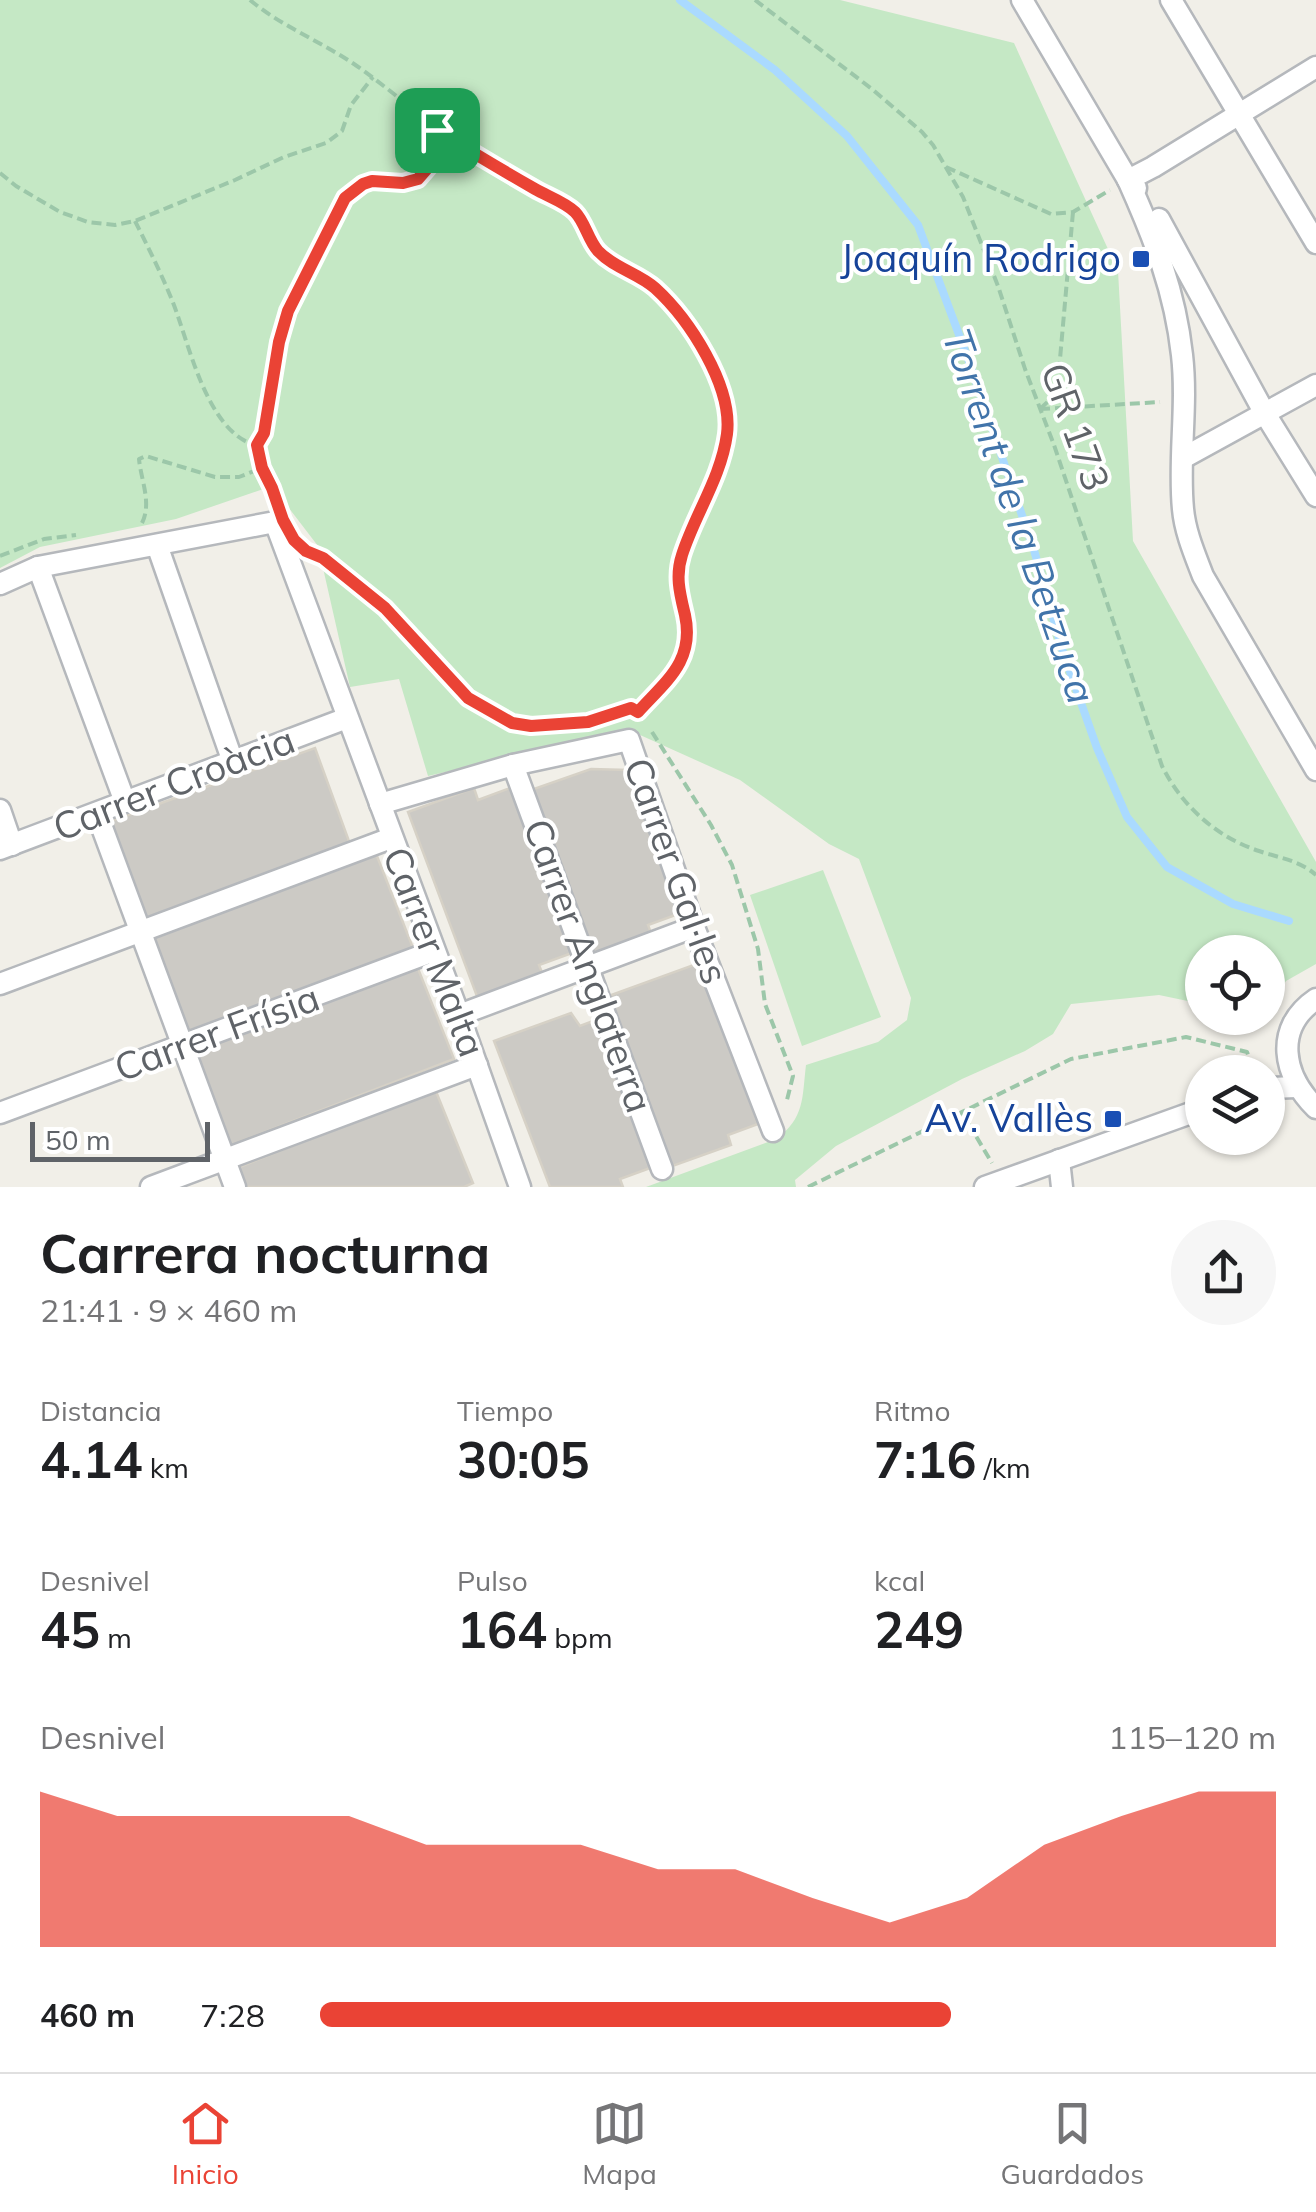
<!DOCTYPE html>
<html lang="es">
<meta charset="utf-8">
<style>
:root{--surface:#fff;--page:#f6f6f6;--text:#202124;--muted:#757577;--line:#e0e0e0;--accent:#ea4335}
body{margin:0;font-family:Mulish,sans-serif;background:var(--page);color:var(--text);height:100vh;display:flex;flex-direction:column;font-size:38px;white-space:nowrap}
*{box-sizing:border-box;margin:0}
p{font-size:32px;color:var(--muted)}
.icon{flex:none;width:55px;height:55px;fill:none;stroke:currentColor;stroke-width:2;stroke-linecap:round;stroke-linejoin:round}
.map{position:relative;height:1187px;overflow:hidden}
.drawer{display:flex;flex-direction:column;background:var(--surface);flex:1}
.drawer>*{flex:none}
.buttons{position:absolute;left:1185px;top:935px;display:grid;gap:20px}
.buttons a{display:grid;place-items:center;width:100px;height:100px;border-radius:50%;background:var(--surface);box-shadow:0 2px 8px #0004;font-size:50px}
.scale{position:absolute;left:30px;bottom:25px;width:180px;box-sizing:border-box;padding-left:10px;border:5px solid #5f6368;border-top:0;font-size:28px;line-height:35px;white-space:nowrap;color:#5f6368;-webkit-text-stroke:8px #fff;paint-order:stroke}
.pin{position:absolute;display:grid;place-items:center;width:85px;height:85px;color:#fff;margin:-42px;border-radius:20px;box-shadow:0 5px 15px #0006}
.round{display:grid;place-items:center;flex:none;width:105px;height:105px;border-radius:52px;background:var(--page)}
.summary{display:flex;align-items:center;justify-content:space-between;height:170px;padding:0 40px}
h1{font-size:55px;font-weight:700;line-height:75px}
.metrics{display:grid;grid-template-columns:repeat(3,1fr);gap:15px;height:170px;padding:10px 40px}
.metrics div{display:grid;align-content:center}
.metrics b{font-size:50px;font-weight:700}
.metrics small{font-size:28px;font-weight:400}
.metrics p{font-size:28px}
.chart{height:280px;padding:20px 40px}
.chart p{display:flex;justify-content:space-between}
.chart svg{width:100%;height:180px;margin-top:10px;fill:var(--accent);opacity:.7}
ul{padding:0 40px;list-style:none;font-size:32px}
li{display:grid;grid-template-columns:160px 120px 1fr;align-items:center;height:75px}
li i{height:25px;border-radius:12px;background:var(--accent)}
.menu{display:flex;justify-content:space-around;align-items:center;height:140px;border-top:2px solid var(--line);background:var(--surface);font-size:28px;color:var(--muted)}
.menu a{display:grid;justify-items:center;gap:5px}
.menu .on{color:var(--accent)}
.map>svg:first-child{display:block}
.green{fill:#c5e8c5}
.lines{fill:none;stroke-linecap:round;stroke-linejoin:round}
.stream{stroke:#aadaff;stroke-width:8}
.building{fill:#cccac5;stroke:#d6d1c6;stroke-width:2.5}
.street-casing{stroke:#b5b8bc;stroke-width:25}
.path{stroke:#9cc7a9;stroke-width:4;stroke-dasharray:10 5;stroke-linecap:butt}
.street{stroke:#fff;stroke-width:20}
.route-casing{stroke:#fff;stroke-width:20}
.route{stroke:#ea4335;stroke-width:12}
.transit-dot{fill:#1a4fb4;stroke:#fff;stroke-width:4}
.labels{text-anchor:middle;stroke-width:8;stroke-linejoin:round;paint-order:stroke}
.transit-label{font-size:38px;fill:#164399;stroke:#fff;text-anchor:end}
.street-label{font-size:38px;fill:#5f6368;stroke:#fff}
.water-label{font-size:40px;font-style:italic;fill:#4174aa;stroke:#fff}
</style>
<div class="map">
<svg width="1316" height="1187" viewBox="0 0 1316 1187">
<rect width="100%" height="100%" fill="#f1efe8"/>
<g class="green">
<path d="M0 0H840L1014 43 1118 271 1133 541 1316 862V964L1286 981 1268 1008V952H1202V1004L1159 995 1071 1004 1053 1034 1025 1051 962 1079 836 1146 795 1180 796 1187H646L776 1139C805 1118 802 1098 806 1065L878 1042 907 1020 911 998 859 859 829 844 740 780 629 730 428 776 399 679 350 687 318 546 272 486 176 519 40 547 0 568Z"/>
<path d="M823 870 881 1017 802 1046 750 895Z"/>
</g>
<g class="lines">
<path class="stream" d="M680 0 775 70 847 136 918 225 967 356 1034 550 1062 649 1097 748 1127 817 1167 867 1233 904 1289 921"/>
</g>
<g class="building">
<path d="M315 748 350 844 146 918 111 821Z"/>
<path d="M591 769 628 770 681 913 648 925 651 933 592 954 531 790Z"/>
<path d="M474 788 478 800 510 788 572 953 539 965 543 975 478 999 408 812Z"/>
<path d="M375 851 413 948 187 1034 149 937Z"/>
<path d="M699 963 758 1124 728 1135 731 1145 667 1168 603 998Z"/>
<path d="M417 966 454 1059 228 1146 192 1053Z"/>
<path d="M571 1013 580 1026 598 1019 653 1167 620 1179 623 1187H550L494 1041Z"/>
<path d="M435 1089 473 1183 464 1187H245L237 1168Z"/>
</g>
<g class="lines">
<g class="street-casing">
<g id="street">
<path d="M1022 0 1128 180 1136 188"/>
<path d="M1171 0 1316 243"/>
<path d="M1128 180C1154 238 1175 291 1182 355 1188 407 1178 458 1183 509 1185 532 1195 555 1203 576L1316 770"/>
<path d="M1128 180 1153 167 1316 67"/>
<path d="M1159 219 1264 412 1316 496"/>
<path d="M1183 458 1316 385"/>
<path d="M157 545 233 762"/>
<path d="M38 567 125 802"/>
<path d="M0 584 38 567 275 522 459 1015 520 1187"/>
<path d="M513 765 662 1169"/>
<path d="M380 804 513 765 629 740 694 927 773 1131"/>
<path d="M0 810 12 845"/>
<path d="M97 814 235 1187"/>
<path d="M0 849 347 718"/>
<path d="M0 984 391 838"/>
<path d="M1316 999C1273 1028 1283 1076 1316 1108"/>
<path d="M459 1015 694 927"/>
<path d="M1268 1088 1296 1087"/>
<path d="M0 1113 434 951"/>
<path d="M1059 1160 1062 1187"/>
<path d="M151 1187 477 1065"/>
<path d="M985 1187 1202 1109"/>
</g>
</g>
<g class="path">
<path d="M250 0C281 26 320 41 354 64 396 93 432 128 475 155 499 169 524 183 548 196 556 201 568 205 574 211 585 222 588 240 598 251 613 268 638 273 655 288 694 322 724 374 727 426 729 467 694 517 682 555 676 576 680 594 685 615 695 660 666 681 638 711"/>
<path d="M755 0 872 89 922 132 933 145 963 197 998 286 1025 369 1054 445 1162 766C1182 806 1216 837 1259 851 1279 858 1299 860 1316 875"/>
<path d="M946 167 1051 214 1073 212 1110 190"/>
<path d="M0 173 16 186 60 212 88 222 115 225 135 221 235 180 284 157 326 143 342 131 351 105 373 77"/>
<path d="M135 221C148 247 161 273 172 300 189 342 206 431 255 445"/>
<path d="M1040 409 1057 393 1073 212"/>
<path d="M1040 409 1160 402"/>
<path d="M277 501 262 468 257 445 265 433 279 341 288 311 345 198 363 183 372 181 403 183 418 179 438 156 437 130"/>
<path d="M142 523C152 503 141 480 139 459L146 456 215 477H239L262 468"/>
<path d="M311 553C387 584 457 725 533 726 568 727 598 717 631 708L638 711"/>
<path d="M0 556 44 539 76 535"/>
<path d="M652 732 711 825 732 865 758 949 765 1004 793 1076 787 1100"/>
<path d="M961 1111 992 1163"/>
<path d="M808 1187 1071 1059 1186 1037 1247 1052 1254 1072"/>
</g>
<use href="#street" class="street"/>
</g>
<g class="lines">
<g class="route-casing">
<path id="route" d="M437 130C469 151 502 170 535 189 547 196 565 202 575 212 585 222 588 240 598 251 614 268 638 273 655 288 689 319 733 386 727 434 721 478 695 514 682 555 675 576 680 594 685 615 695 661 666 681 638 712L631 708 588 722 531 726 512 723 468 698 385 608 323 558 306 551 294 540 283 520 272 488 262 468 257 445 264 433 279 342 288 311 345 198 363 184 372 181 403 183 418 179 438 156Z"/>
</g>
<use href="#route" class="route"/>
</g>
<g class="transit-dot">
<rect x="1131" y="249" width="20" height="20" rx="5"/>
<rect x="1103" y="1109" width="20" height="20" rx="5"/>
</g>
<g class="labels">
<g class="transit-label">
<text x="1121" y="272">Joaquín Rodrigo</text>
<text x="1093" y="1132">Av. Vallès</text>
</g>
<g class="street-label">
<text transform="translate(1075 427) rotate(70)" y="13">GR 173</text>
<text transform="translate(174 784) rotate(-21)" y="13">Carrer Croàcia</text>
<text transform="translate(676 871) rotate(70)" y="13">Carrer Gal·les</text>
<text transform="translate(434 952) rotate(69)" y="13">Carrer Malta</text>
<text transform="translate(588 966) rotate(70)" y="13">Carrer Anglaterra</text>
<text transform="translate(217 1033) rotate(-20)" y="13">Carrer Frísia</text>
</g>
<g class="water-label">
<text transform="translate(1019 516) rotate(71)" y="14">Torrent de la Betzuca</text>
</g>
</g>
</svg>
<div class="buttons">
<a><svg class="icon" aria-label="locate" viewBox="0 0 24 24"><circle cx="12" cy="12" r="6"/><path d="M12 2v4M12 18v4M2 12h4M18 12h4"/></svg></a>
<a><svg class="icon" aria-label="layers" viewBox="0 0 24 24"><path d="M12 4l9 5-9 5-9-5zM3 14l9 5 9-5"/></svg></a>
</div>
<div class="scale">50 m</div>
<div class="pin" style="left:437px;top:130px;background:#1e9e55"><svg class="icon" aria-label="arrive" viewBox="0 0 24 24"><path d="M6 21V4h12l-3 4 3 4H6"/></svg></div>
</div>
<section class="drawer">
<div class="summary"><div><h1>Carrera nocturna</h1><p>21:41 · 9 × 460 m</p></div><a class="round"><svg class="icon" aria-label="share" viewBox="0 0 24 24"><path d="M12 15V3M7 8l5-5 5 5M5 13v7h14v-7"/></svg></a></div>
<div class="metrics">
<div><p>Distancia</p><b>4.14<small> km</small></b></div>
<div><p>Tiempo</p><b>30:05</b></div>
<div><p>Ritmo</p><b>7:16<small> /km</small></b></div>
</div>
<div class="metrics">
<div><p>Desnivel</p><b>45<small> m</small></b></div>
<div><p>Pulso</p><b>164<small> bpm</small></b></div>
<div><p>kcal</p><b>249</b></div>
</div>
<div class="chart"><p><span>Desnivel</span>115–120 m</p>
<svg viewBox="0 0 160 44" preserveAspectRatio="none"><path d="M0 44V6L10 12L20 12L30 12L40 12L50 19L60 19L70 19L80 25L90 25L100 32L110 38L120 32L130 19L140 12L150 6L160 6V44z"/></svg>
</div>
<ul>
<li><b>460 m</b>7:28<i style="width:66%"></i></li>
</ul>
</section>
<nav class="menu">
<a class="on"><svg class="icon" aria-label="home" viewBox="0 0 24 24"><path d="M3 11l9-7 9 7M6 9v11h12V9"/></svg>Inicio</a>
<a><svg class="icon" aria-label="map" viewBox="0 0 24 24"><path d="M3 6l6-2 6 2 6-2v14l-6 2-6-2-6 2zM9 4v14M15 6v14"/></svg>Mapa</a>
<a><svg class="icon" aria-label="saved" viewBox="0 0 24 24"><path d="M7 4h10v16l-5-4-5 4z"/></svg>Guardados</a>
</nav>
